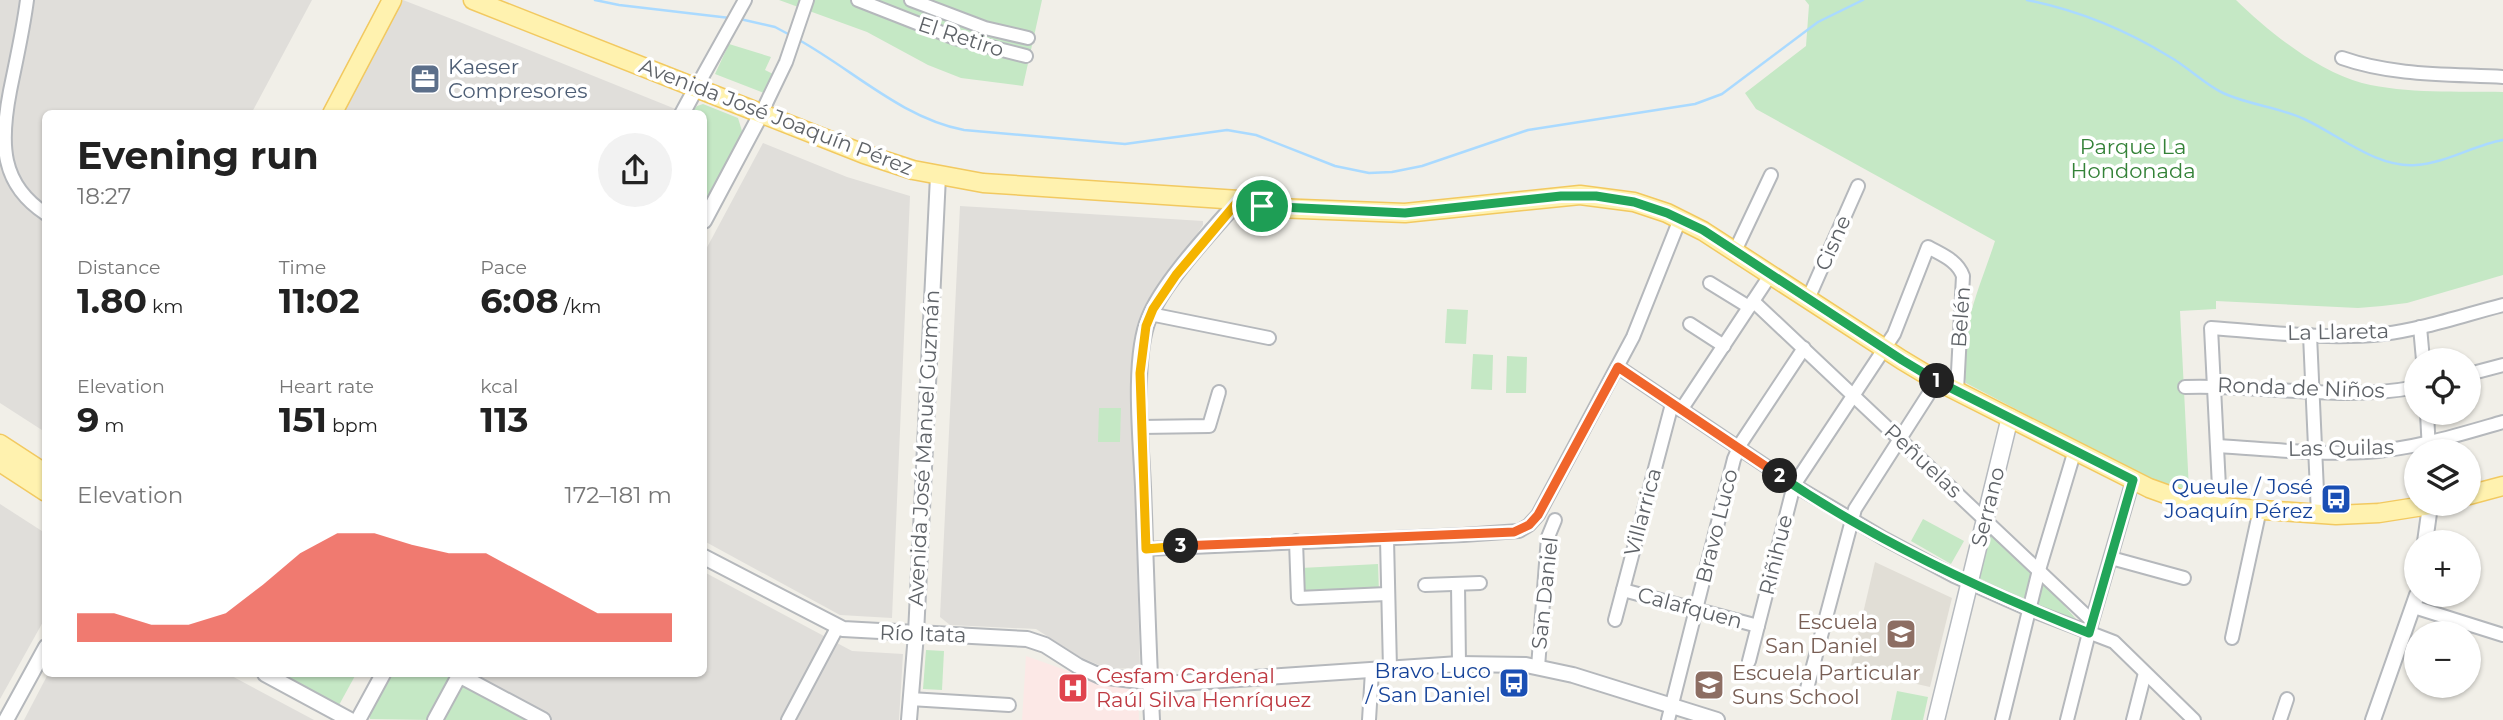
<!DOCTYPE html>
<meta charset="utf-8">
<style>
:root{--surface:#fff;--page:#f2f2f2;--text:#222;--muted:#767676;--accent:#ea4335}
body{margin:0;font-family:Montserrat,sans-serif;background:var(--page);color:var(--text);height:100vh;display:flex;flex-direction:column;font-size:26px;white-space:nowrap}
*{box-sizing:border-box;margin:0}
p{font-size:23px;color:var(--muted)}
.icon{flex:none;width:38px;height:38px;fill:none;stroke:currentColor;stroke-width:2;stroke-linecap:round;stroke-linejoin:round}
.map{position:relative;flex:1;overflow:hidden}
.panel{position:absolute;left:42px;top:110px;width:665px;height:567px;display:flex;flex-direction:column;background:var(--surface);border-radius:10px;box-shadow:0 2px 5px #0004}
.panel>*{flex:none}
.controls{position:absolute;left:2404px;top:348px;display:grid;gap:14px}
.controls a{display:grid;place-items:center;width:77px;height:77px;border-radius:50%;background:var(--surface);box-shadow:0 2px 5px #0004;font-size:35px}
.pin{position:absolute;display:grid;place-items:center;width:60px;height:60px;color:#fff;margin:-30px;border:4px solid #fff;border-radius:50%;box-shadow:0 2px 7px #0007}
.km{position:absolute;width:35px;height:35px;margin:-18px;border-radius:50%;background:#222;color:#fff;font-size:19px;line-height:35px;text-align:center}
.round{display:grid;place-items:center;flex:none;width:74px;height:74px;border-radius:37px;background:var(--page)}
.summary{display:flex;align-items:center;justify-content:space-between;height:119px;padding:0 35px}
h1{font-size:38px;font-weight:700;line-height:52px}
.metrics{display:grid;grid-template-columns:repeat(3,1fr);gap:10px;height:119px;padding:7px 35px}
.metrics div{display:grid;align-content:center}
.metrics b{font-size:35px;font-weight:700}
.metrics small{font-size:19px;font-weight:400}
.metrics p{font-size:19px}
.chart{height:196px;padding:14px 35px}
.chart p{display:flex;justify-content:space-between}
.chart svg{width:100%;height:126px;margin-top:7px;fill:var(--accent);opacity:.7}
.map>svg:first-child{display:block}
.industrial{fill:#e0deda}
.education{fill:#e1ded6}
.medical{fill:#fce8e6}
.green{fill:#c5e8c5}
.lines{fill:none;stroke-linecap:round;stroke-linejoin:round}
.stream{stroke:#aadaff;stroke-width:2.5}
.minor-casing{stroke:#b5b8bc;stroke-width:16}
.tertiary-casing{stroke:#b5b8bc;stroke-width:18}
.secondary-casing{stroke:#b6babf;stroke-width:19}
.primary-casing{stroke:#f2c960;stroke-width:21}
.minor{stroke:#fff;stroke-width:12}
.tertiary{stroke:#fff;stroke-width:14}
.secondary{stroke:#fff;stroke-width:16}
.primary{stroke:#fff2af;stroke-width:18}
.split-1-casing{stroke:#fff;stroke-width:14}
.split-2-casing{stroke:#fff;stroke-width:14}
.split-3-casing{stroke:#fff;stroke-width:14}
.split-4-casing{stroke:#fff;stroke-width:14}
.split-1{stroke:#22a559;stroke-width:9}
.split-2{stroke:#22a559;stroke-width:9}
.split-3{stroke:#f0652b;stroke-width:9}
.split-4{stroke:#f5b400;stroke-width:9}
.labels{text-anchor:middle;stroke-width:7;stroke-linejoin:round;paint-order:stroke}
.street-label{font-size:21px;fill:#5f6368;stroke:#fff}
.service-label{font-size:21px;fill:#4e5e75;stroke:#fff;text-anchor:start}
.park-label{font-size:21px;fill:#348238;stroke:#fff}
.transit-label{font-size:21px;fill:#164399;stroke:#fff;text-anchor:end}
.education-label{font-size:21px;fill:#785e54;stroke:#fff;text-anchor:end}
.health-label{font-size:21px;fill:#be3a42;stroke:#fff;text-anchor:start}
</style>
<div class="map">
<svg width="2503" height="720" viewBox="0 0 2503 720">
<rect width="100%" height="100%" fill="#f1efe8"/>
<g class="industrial">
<path d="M0 0H312L251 114H46L45 432 0 403Z"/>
<path d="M403 0 457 21 678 110 676 114H342Z"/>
<path d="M763 143 847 177 910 196 892 618 840 615 704 541V253Z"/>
<path d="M960 206 1203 221V225L1140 319 1134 364V453L1140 668 1108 669 1080 657 1036 629 950 625 940 617Z"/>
<path d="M0 504 45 533 46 611 44 620 0 699Z"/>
<path d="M704 572 852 651 903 654 899 720H451L476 674H704Z"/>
<path d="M48 674H228L314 720H24Z"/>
</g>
<path class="education" d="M1875 562 1952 598 1930 687 1850 669Z"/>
<path class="medical" d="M1026 656 1105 684 1138 691 1139 720H1022Z"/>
<g class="green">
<path d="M779 0H1042L1023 86 961 78 928 65 867 32Z"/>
<path d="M1805 0H2236C2269 32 2317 71 2362 83 2407 94 2457 91 2503 92V275L2407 303 2382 306 2358 308 2216 301V309L2180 311 2189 490 2161 485 1966 383C1956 336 1981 285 1995 241L1756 109 1745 93 1806 46 1809 5Z"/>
<path d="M729 44 771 57 765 70 773 74 764 93 715 74Z"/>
<path d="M703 104 738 118 742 131 740 141 704 210V114H690L697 106Z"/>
<path d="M1447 309 1468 310 1466 344 1445 343Z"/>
<path d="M1473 354 1493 355 1492 390 1471 389Z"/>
<path d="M1507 356 1527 357 1526 393H1506Z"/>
<path d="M1099 408H1121L1120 442H1098Z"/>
<path d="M1923 519 1964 541 1951 564 1911 541Z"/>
<path d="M1988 529 2034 572 2026 601 1977 577Z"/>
<path d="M1378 564 1379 592 1301 595V568Z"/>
<path d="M2041 579 2083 627 2033 605Z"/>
<path d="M926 650 944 651 942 690 923 689Z"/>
<path d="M283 674H356L339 705Z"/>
<path d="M388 674H444L448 677 449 682 431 720 370 719 369 714Z"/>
<path d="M462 685 528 720H443Z"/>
<path d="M1897 691 1928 697 1923 720H1891Z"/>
</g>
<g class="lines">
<g class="stream">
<path d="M595 0 619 5 730 18"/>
<path d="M2027 0C2077 10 2126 30 2170 57 2188 67 2204 84 2223 93 2249 105 2278 107 2304 119 2339 135 2376 168 2416 165 2446 163 2474 145 2503 140"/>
<path d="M740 19 775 27 790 35"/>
<path d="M799 40C853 70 902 118 964 130L1125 144 1227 130 1256 135 1335 166 1369 173 1392 172 1422 166 1528 130 1695 104 1722 94 1818 22 1863 0"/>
</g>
<g class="minor-casing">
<g id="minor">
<path d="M27 0C23 31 16 61 10 91 0 143 0 184 46 214"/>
<path d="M858 0 955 38 1026 56"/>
<path d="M911 0 985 28 1028 38"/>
<path d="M2342 58C2393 76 2449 74 2503 77"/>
<path d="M696 88 745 0"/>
<path d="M761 114 786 62 807 0"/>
<path d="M1735 251 1771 175"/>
<path d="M1710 283 1749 307"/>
<path d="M1808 299 1858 186"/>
<path d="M1753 301 2092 621"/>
<path d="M1150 314 1269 338"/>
<path d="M1690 324 1724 346"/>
<path d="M2420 327 2423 360"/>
<path d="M2310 335 2318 514"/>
<path d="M1618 367 1794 485 1883 538 1954 576 2028 609 2114 642 2194 720"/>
<path d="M2469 374 2503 365"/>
<path d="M2185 387C2262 384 2339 402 2417 387"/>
<path d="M1681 410 1771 274"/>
<path d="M2427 413 2429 451"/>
<path d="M1141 427 1209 426 1219 392"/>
<path d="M2218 446C2267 449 2318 455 2367 452 2414 449 2458 435 2503 422"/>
<path d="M2220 507 2211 328C2268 332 2326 340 2383 334 2424 329 2464 315 2503 305"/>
<path d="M1387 539 1390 669"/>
<path d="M1296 541 1298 598 1387 594"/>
<path d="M1146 549 1463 535 1519 531 1529 525 1538 515 1633 337 1680 219"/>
<path d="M2111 558 2184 578"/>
<path d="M1458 584 1459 664"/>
<path d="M1425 585 1480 583"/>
<path d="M1623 590 1758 626"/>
<path d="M2414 607 2503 635"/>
<path d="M1615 620 1672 404"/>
<path d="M2232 638 2260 509"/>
<path d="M1749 661 1794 485 1894 334 1928 247C1942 255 1957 260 1963 276L1957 391"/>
<path d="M1538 667 1548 537 1555 520"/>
<path d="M1805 696 1855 509 1937 381"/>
<path d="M910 699 1009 705"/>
<path d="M788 720 837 628"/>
<path d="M1369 720 1372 671"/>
<path d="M1668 720 1734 459 1741 443 1804 348"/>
<path d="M2002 720 2039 570 2075 450"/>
<path d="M2067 720 2092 621 2133 480"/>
<path d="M2133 720 2145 673"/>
<path d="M2280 720 2287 699"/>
</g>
</g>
<g class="tertiary-casing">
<g id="tertiary">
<path d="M682 114 696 88"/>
<path d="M704 221 761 114"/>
<path d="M2425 542 2430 506"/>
<path d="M704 557 843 629 1027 639 1045 645 1078 666 1100 676 1164 684 1459 664 1526 665 1573 675 1717 720"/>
<path d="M265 674 350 720"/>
<path d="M457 674 543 720"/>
<path d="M6 720 46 647"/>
<path d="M358 720 383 674"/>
<path d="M435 720 460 674"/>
<path d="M909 720 916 634 938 176"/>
<path d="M1152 720C1148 642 1146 564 1143 487 1141 442 1132 358 1149 318 1163 282 1213 230 1239 200"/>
<path d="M2373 720 2417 595"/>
</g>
</g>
<g class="secondary-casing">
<path id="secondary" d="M1936 720 2010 417"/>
</g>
<g class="primary-casing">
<g id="primary">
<path d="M473 0 864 154 913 170 983 183 1239 200 1276 208 1405 213 1580 195 1634 202 1667 213 1703 231 1902 360 1937 381 2149 488 2188 502 2220 507 2336 515 2379 513 2436 504"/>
<path d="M332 114 392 0"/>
<path d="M0 444 46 474"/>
<path d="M0 462 46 492"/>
<path d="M2469 495 2503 486"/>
</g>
</g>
<use href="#minor" class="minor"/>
<use href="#tertiary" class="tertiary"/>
<use href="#secondary" class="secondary"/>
<use href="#primary" class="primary"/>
</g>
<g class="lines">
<g class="split-1-casing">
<path id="split-1" d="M1262 206 1405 213 1561 196H1596L1634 202 1667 213 1703 230 1902 360 1937 381"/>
</g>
<g class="split-2-casing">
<path id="split-2" d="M1780 476C1876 541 1981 590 2089 633L2133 480 1937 381"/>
</g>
<g class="split-3-casing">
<path id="split-3" d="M1181 546 1514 532 1529 525 1538 515 1618 367 1780 476"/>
</g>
<g class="split-4-casing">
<path id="split-4" d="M1181 546 1146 549 1140 373 1146 326 1153 309 1176 275 1239 200 1262 206"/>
</g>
<use href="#split-1" class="split-1"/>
<use href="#split-2" class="split-2"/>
<use href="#split-3" class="split-3"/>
<use href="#split-4" class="split-4"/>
</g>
<defs>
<g id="office-square" transform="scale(1.575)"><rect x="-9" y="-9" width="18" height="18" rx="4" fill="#5c6f8a" stroke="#fff"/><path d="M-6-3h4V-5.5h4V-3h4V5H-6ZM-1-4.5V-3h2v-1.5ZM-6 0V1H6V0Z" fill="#fff"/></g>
<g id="bus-square" transform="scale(1.575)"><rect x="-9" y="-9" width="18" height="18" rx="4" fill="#1a4fb4" stroke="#fff"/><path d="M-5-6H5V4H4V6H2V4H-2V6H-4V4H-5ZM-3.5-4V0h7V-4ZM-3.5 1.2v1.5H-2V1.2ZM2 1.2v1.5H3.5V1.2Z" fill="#fff"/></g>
<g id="school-square" transform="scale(1.575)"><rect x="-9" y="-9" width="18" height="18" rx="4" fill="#8d6e63" stroke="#fff"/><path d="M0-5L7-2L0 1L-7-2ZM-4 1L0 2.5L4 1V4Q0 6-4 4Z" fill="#fff"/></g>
<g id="hospital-square" transform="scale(1.575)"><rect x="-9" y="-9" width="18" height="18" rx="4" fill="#e0444e" stroke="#fff"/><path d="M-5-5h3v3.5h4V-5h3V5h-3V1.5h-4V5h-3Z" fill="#fff"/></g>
</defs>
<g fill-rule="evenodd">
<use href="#office-square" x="425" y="79"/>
<use href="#bus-square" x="2336" y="499"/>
<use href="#school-square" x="1901" y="634"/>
<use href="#bus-square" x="1514" y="683"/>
<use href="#school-square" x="1709" y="685"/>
<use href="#hospital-square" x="1073" y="688"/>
</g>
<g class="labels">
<g class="street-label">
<text transform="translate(961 37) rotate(18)" y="7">El Retiro</text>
<text transform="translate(776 117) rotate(21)" y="7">Avenida José Joaquín Pérez</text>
<text transform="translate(1833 243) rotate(-66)" y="7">Cisne</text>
<text transform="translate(1961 317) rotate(-86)" y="7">Belén</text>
<text transform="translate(2338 332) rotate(-1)" y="7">La Llareta</text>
<text transform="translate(2301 388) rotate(2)" y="7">Ronda de Niños</text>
<text transform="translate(924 448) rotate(-87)" y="7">Avenida José Manuel Guzmán</text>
<text transform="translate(2341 448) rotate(-1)" y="7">Las Quilas</text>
<text transform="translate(1923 461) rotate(43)" y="7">Peñuelas</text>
<text transform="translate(1988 507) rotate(-76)" y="7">Serrano</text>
<text transform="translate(1643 512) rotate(-75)" y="7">Villarrica</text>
<text transform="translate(1717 526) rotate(-76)" y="7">Bravo Luco</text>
<text transform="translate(1776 555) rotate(-76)" y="7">Riñihue</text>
<text transform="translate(1545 593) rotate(-84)" y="7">San Daniel</text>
<text transform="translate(1690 608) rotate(15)" y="7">Calafquen</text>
<text transform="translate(923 634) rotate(2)" y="7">Río Itata</text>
</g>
<g class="service-label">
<text x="448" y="74">Kaeser<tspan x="448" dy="24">Compresores</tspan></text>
</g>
<g class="park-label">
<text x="2133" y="154">Parque La<tspan x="2133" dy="24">Hondonada</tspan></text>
</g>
<g class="transit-label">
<text x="2313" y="494">Queule / José<tspan x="2313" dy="24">Joaquín Pérez</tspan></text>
<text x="1491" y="678">Bravo Luco<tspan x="1491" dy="24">/ San Daniel</tspan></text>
</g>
<g class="education-label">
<text x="1878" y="629">Escuela<tspan x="1878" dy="24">San Daniel</tspan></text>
<text x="1732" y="680" text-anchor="start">Escuela Particular<tspan x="1732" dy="24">Suns School</tspan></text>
</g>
<g class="health-label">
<text x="1096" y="683">Cesfam Cardenal<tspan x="1096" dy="24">Raúl Silva Henríquez</tspan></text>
</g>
</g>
</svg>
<div class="controls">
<a><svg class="icon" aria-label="locate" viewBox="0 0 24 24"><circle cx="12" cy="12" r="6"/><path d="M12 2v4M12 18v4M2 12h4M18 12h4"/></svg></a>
<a><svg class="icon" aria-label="layers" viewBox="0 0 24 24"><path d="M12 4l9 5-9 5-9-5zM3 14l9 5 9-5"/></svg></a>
<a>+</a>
<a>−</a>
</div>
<div class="pin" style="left:1262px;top:206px;background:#1e9e55"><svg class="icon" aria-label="arrive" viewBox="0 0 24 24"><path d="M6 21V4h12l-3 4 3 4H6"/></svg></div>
<b class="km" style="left:1937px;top:381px">1</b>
<b class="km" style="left:1780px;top:476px">2</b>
<b class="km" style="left:1181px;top:546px">3</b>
<section class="panel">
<div class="summary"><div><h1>Evening run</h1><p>18:27</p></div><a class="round"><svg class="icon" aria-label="share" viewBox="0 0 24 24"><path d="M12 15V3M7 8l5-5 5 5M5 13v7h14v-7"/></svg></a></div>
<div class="metrics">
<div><p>Distance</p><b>1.80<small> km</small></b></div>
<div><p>Time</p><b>11:02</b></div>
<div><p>Pace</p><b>6:08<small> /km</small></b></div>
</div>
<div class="metrics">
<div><p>Elevation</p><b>9<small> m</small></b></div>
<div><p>Heart rate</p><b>151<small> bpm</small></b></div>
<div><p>kcal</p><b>113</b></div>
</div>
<div class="chart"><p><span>Elevation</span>172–181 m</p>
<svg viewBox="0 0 160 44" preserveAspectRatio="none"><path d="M0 44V34L10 34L20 38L30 38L40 34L50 24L60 13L70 6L80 6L90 10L100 13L110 13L120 20L130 27L140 34L150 34L160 34V44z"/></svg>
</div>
</section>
</div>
